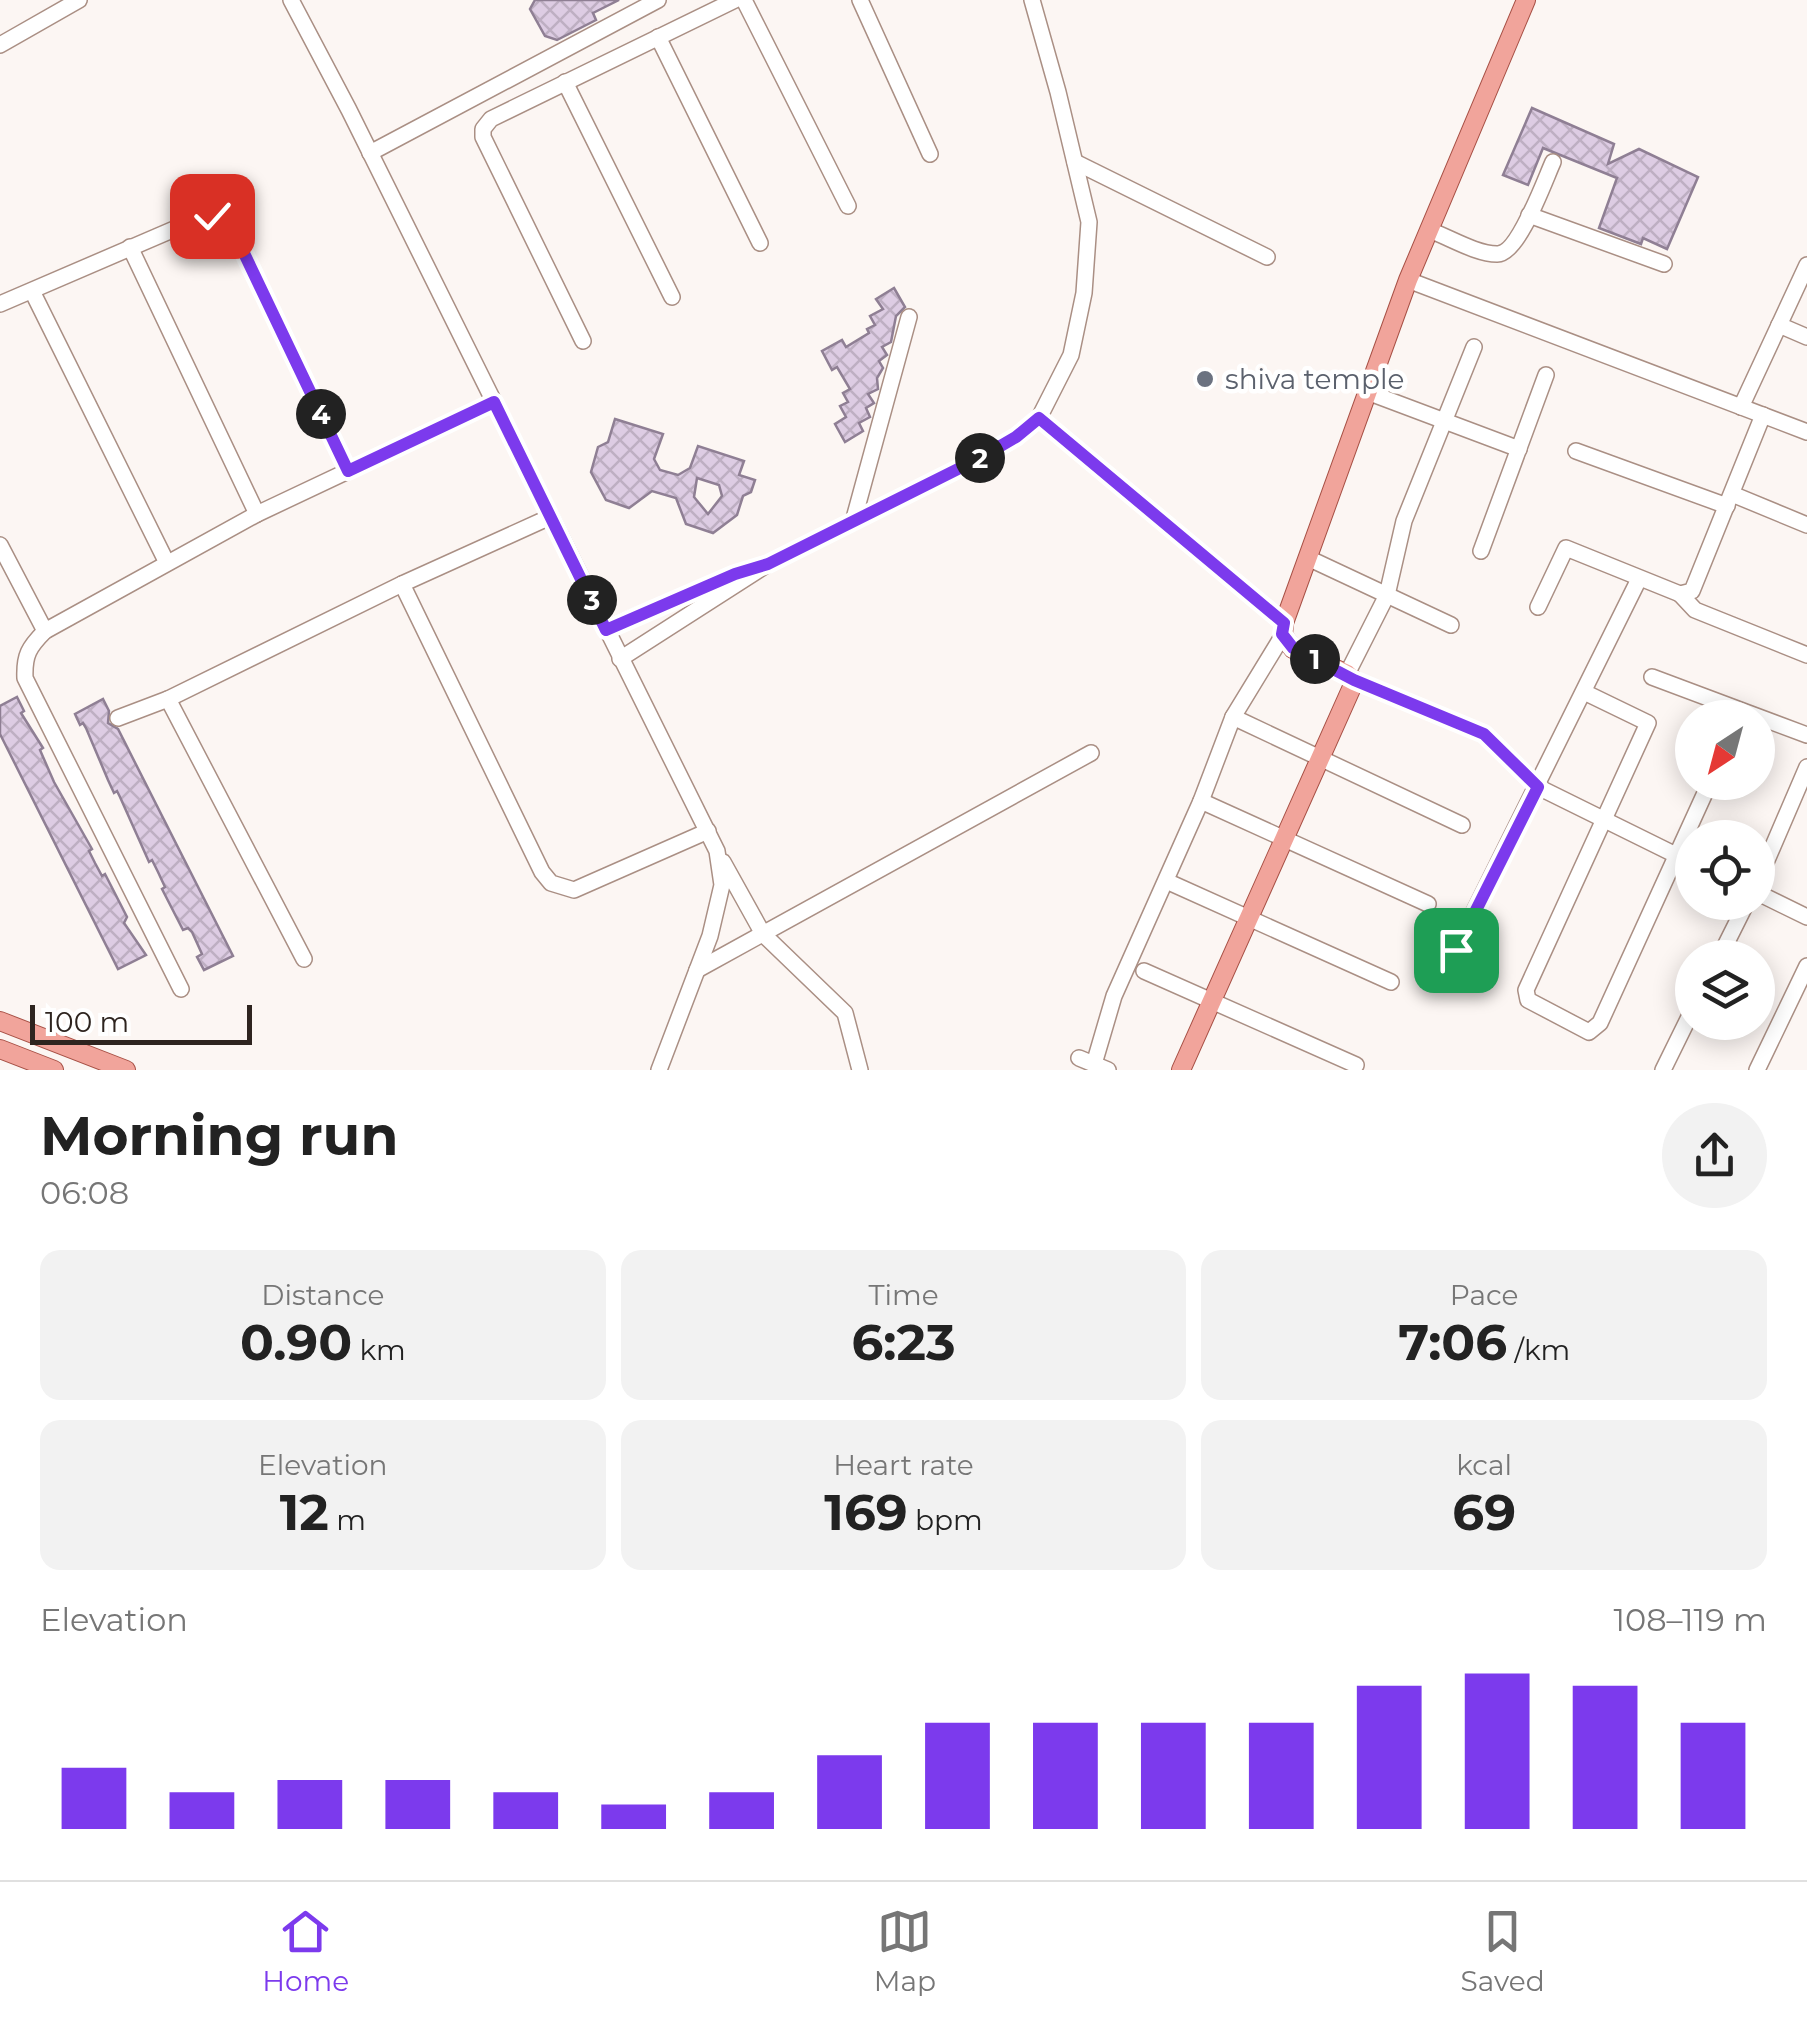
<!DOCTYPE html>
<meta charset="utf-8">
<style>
:root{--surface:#fff;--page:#f2f2f2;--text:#222;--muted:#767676;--line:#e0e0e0;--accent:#7c3aed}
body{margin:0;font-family:Montserrat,sans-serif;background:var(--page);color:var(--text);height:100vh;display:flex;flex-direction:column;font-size:38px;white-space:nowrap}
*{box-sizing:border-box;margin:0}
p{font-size:32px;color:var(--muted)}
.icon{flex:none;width:55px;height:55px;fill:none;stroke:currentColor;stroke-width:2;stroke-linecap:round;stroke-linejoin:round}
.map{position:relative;height:1070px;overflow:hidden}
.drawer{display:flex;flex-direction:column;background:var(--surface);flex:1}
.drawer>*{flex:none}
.needle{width:65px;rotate:216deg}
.buttons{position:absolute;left:1675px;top:700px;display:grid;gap:20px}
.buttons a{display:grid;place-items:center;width:100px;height:100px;border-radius:50%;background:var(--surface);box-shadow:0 5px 25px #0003;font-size:50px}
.scale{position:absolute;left:30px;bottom:25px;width:222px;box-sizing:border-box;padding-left:10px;border:5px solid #2e241f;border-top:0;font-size:28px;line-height:35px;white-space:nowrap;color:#2e241f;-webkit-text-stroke:8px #fff;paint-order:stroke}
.pin{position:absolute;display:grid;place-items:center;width:85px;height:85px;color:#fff;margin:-42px;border-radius:20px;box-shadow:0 5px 15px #0006}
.km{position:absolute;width:50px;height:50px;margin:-25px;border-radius:50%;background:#222;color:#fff;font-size:28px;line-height:50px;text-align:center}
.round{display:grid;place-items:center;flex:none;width:105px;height:105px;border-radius:52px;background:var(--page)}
.overview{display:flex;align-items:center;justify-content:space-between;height:170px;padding:0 40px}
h1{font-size:55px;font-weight:700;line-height:75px}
.metrics{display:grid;grid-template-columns:repeat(3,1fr);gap:15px;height:170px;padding:10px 40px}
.metrics div{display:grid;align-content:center;border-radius:20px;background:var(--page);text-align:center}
.metrics b{font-size:50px;font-weight:700}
.metrics small{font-size:28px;font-weight:400}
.metrics p{font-size:28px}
.chart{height:280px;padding:20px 40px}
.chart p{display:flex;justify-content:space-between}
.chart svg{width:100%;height:180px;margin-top:10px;stroke:var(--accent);stroke-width:6}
.tabs{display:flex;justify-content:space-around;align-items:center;height:140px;border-top:2px solid var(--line);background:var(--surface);font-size:28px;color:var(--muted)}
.tabs a{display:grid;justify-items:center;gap:5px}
.tabs .on{color:var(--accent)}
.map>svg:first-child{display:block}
.building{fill:url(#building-cross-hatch);stroke:#8f7f94;stroke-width:2.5;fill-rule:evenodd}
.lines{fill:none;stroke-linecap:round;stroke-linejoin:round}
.minor-casing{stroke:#aa8f84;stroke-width:18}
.major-casing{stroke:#a75045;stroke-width:20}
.minor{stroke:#fff;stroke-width:15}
.major{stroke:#f1a49b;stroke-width:18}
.route-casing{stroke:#fff;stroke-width:20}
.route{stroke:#7c3aed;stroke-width:12}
.worship-dot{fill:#6b7280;stroke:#fff;stroke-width:4}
.labels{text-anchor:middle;stroke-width:9;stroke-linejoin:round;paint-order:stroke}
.worship-label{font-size:28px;fill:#5b616d;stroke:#fff;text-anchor:start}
</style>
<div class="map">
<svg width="1807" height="1070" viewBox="0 0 1807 1070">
<defs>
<pattern id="building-cross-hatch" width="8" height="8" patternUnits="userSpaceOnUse" patternTransform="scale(2.5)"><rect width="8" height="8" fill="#ddcce3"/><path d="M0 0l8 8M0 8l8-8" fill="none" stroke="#beafc2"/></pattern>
</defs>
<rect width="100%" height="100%" fill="#fcf6f3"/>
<g class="building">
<path d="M535 0H619L593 13 596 20 557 40 545 36 530 9Z"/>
<path d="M1532 108 1614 144 1608 164 1639 149 1698 177 1667 249 1643 238 1641 244 1599 228 1617 178 1543 148 1528 185 1503 175Z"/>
<path d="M894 288 905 307 896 316 891 342 882 347 887 355 879 361 883 368 877 378 878 389 868 394 874 403 866 408 870 417 859 423 863 431 845 442 835 424 846 417 840 406 848 402 843 393 850 389 837 367 832 370 822 351 842 340 846 347 869 333 867 329 875 325 870 316 883 309 876 299Z"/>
<path d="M615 419 663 434 654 459 660 470 678 475 690 468 698 446 744 461 739 475 755 480 751 492 743 496 737 515 713 533 686 524 676 498 652 491 629 508 606 500 591 472 598 447 608 442ZM697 478 719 485 722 496 708 514 694 497Z"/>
<path d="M17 697 24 711 21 713 43 748 40 750 54 782 92 849 89 851 95 863 102 876 105 874 127 917 124 923 146 955 118 969 0 734V706Z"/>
<path d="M103 699 109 711 108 723 118 729 233 956 204 970 197 957 202 954 192 932 188 928 183 930 162 889 165 887 158 872 152 860 149 862 120 797 117 791 114 793 108 780 86 728 83 723 80 725 75 714Z"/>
</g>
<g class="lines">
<g class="minor-casing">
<g id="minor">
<path d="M291 0 349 110 717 851 722 885 710 936 659 1070"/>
<path d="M744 0 848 206"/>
<path d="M860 0 930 154"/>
<path d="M658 37 760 243"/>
<path d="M0 45 79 0"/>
<path d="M565 82 672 297"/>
<path d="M370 153 658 0"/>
<path d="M1075 162 1267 257"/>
<path d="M1529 215 1664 264"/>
<path d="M1429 230C1449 237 1476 254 1497 254 1518 255 1544 182 1553 162"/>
<path d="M130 247 257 514"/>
<path d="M1408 280 1807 432"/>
<path d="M32 291 167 563"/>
<path d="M0 304 193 221C210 217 219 215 232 228L348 471"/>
<path d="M1779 325 1807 337"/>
<path d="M583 341 483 137V129L491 119 735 0"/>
<path d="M1370 393 1519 449"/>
<path d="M1741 407 1807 265"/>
<path d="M1039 418 1284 623"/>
<path d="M1576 451 1727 506"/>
<path d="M1732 494 1807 525"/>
<path d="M853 522 909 317"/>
<path d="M0 545 45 631"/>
<path d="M1481 551 1546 375"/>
<path d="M1308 558 1451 625"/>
<path d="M402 584 542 872 551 883 574 890 708 831"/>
<path d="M1680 594 1695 610 1807 655"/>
<path d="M1538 607 1566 548 1680 594 1692 591 1763 415"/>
<path d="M606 629 740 573"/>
<path d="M620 659 768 564 980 458 1016 437 1039 418 1071 355 1084 293 1089 222 1058 92 1032 0"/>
<path d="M1347 674 1387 595 1404 521 1474 347"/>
<path d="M1652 677 1807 735"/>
<path d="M1354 680 1484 734 1538 787 1692 863"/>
<path d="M1584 692 1648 723 1526 990 1528 1000 1589 1032 1600 1023 1710 782"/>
<path d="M168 699 304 959"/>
<path d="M1233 717 1462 825"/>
<path d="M118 718 168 699 402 584 550 517"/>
<path d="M1201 801 1428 904"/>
<path d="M723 862 763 934 845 1013 860 1070"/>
<path d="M1758 881 1807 767"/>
<path d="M1173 884 1391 982"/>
<path d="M1758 893 1807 917"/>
<path d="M1455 950 1639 579"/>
<path d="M1719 958 1747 902"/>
<path d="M697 970 1091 753"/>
<path d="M1144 971 1356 1065"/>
<path d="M181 989 25 678C24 655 29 647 45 631L257 514 494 402"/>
<path d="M1079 1058 1108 1070"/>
<path d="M1094 1064 1114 996 1201 801 1233 717 1283 635"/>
<path d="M1663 1070 1692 1011"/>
<path d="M1757 1070 1807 966"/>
</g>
</g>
<g class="major-casing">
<g id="major">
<path d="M0 1021 126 1070"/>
<path d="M0 1049 54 1070"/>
<path d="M1181 1070 1352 687 1354 680 1347 674 1293 649 1283 635 1284 623 1408 280 1526 0"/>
</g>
</g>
<use href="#minor" class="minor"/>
<use href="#major" class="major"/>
</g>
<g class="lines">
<g class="route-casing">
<path id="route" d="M212 216 223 220 232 228 348 471 494 402 606 630 735 574 768 564 980 458 1016 437 1039 418 1284 623 1282 634 1293 648 1354 680 1484 734 1538 787 1456 950"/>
</g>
<use href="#route" class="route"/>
</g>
<circle class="worship-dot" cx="1205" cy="379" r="10"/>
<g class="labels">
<g class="worship-label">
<text x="1225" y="389">shiva temple</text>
</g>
</g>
</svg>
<div class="buttons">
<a><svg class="needle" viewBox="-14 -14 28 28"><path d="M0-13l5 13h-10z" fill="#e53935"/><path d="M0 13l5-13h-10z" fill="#767676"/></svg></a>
<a><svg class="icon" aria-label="locate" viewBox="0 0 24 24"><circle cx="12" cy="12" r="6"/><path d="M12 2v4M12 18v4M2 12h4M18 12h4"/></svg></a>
<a><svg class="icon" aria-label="layers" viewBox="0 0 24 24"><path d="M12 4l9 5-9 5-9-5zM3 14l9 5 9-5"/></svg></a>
</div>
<div class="scale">100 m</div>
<div class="pin" style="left:1456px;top:950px;background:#1e9e55"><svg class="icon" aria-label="arrive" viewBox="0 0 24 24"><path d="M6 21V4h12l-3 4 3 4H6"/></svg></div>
<div class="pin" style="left:212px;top:216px;background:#d93025"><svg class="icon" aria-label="check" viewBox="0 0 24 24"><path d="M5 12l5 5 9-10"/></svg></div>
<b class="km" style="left:1315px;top:659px">1</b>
<b class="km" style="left:980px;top:458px">2</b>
<b class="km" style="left:592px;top:600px">3</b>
<b class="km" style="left:321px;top:414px">4</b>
</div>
<section class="drawer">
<div class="overview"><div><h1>Morning run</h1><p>06:08</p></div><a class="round"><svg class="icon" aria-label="share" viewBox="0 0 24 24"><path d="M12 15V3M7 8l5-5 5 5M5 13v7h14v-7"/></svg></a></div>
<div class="metrics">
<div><p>Distance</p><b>0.90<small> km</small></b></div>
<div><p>Time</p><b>6:23</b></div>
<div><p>Pace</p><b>7:06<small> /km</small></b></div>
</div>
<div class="metrics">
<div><p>Elevation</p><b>12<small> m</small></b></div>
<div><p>Heart rate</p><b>169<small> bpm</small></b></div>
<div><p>kcal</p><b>69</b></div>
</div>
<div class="chart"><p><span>Elevation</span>108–119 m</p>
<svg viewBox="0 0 160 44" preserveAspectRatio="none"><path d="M5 44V29M15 44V35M25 44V32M35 44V32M45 44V35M55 44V38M65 44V35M75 44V26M85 44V18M95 44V18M105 44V18M115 44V18M125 44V9M135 44V6M145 44V9M155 44V18"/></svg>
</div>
</section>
<nav class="tabs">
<a class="on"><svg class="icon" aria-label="home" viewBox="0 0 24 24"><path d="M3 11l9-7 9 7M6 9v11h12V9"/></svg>Home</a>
<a><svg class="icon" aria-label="map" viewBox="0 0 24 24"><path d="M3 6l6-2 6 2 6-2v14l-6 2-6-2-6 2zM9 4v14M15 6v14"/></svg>Map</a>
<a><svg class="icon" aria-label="saved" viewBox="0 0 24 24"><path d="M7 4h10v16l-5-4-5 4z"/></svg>Saved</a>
</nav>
